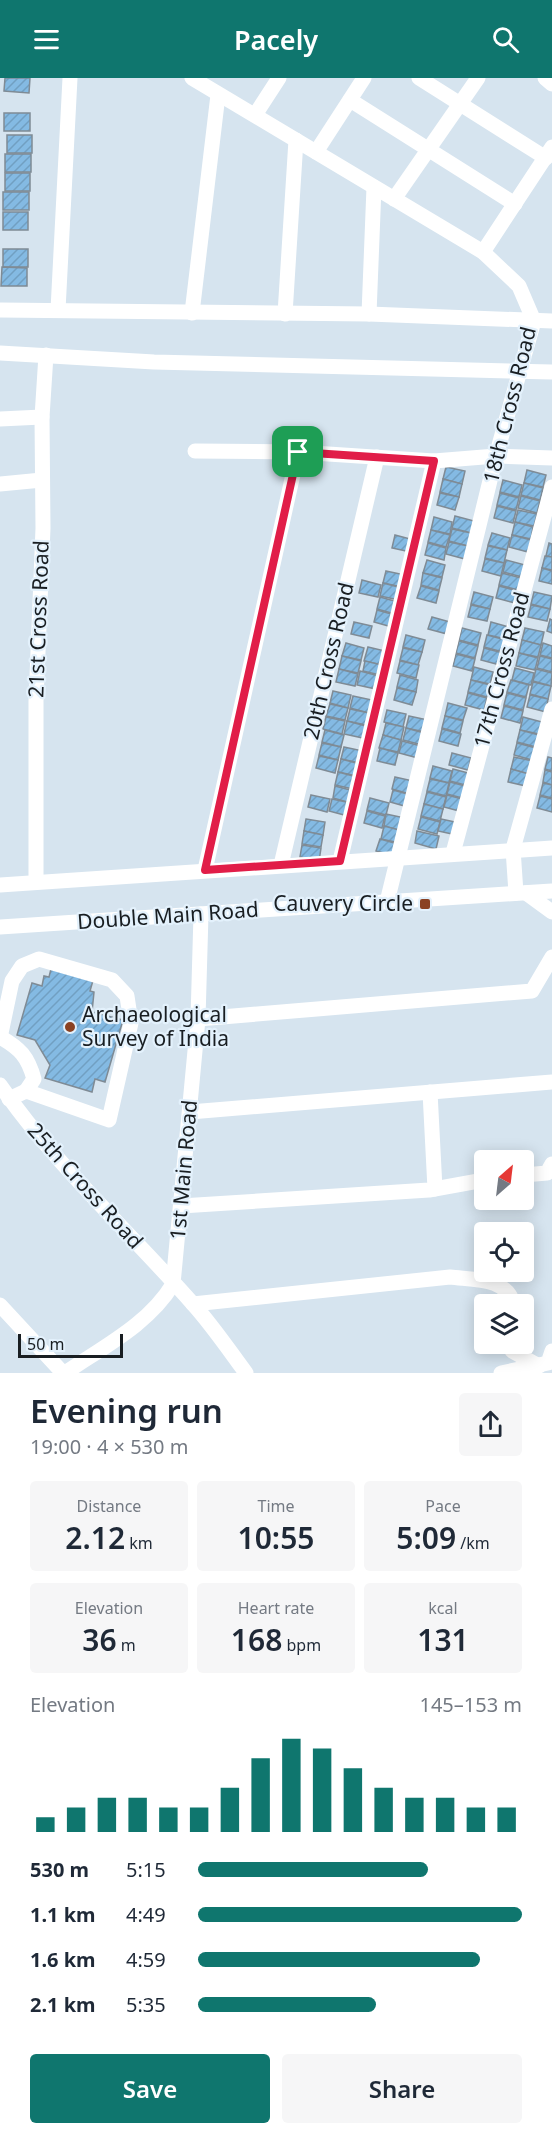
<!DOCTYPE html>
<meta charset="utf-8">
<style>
:root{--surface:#fff;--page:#f6f6f7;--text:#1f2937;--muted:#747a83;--accent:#0f766e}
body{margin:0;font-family:"Noto Sans",sans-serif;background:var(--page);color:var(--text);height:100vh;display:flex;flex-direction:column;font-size:22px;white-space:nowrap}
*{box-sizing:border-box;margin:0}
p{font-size:20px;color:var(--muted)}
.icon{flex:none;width:33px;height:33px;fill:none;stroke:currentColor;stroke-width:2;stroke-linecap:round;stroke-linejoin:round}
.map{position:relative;height:1295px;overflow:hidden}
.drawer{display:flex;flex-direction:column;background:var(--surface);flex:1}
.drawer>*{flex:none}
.needle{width:39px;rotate:28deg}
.tools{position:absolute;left:474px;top:1072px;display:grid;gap:12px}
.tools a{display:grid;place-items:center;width:60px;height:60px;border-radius:6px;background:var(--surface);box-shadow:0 3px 15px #0003;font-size:30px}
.scale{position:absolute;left:18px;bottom:15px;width:105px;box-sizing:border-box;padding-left:6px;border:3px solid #191e22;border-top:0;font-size:16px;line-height:21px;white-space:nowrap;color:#191e22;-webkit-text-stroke:4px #e3f1fc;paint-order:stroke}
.pin{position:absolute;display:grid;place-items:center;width:51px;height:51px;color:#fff;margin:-26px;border-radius:12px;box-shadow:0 3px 9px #0006}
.round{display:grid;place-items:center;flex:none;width:63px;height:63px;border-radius:6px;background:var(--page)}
.headline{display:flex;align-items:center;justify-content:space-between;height:102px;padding:0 30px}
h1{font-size:33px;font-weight:600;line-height:45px}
.metrics{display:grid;grid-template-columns:repeat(3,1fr);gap:9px;height:102px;padding:6px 30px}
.metrics div{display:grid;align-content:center;border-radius:6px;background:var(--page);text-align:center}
.metrics b{font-size:30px;font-weight:600}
.metrics small{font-size:16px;font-weight:400}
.metrics p{font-size:16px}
.chart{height:168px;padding:12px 30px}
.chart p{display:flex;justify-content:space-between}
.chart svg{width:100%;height:108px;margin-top:6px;stroke:var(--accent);stroke-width:6}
.primary-button{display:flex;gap:12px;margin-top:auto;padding:12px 30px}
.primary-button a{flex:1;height:69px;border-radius:6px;background:var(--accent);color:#fff;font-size:24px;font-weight:600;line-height:69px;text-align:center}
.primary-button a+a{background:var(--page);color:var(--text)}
ul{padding:0 30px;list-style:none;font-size:20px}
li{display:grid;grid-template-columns:96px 72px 1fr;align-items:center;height:45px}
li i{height:15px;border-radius:8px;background:var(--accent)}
header{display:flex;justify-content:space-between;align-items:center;height:78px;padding:0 30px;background:var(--accent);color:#fff;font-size:27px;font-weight:600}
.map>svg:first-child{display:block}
.building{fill:url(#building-hatch);stroke:#7f8b95;stroke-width:1.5}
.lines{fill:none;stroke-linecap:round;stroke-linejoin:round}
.minor{stroke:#fff;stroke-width:15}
.route-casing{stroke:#fff;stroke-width:12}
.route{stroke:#e11d48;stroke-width:8}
.poi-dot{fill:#8a4223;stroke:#e3f1fc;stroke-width:2}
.labels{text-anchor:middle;stroke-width:4.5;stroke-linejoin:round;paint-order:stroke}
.street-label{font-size:21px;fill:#191e22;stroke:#e3f1fc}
.poi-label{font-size:21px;fill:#191e22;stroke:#e3f1fc;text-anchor:end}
</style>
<header><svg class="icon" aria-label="menu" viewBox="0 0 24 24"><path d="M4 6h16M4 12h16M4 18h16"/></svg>Pacely<svg class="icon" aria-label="search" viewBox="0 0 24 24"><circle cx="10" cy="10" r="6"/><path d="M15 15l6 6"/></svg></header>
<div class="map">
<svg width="552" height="1295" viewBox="0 0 552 1295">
<defs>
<pattern id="building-hatch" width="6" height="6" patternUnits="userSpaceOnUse" patternTransform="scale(1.5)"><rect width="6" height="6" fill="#84bae3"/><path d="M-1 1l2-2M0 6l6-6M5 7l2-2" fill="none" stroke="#719fc2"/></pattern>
</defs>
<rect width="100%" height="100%" fill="#d6e4ef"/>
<g class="building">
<path d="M5 0H30L29 15 4 13Z"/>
<rect x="4" y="35" width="26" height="18"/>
<rect x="7" y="57" width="25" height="18"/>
<rect x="5" y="76" width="26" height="18"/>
<rect x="5" y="95" width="25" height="18"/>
<rect x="3" y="114" width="26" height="18"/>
<rect x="3" y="134" width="25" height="18"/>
<rect x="3" y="171" width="25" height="18"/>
<path d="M2 189 27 190V208H1Z"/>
<path d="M446 389 465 393 462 406 443 401Z"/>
<path d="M527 392 546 397 543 409 524 405Z"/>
<path d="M443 401 462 406 459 419 440 414Z"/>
<path d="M503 402 522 407 519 419 500 414Z"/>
<path d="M524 405 543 410 540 422 521 417Z"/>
<path d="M440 415 459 419 455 432 437 427Z"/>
<path d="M500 415 519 420 516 432 497 427Z"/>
<path d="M521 418 540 423 537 435 518 430Z"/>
<path d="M497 428 516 433 513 445 494 440Z"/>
<path d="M518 432 537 436 534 448 515 444Z"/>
<path d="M455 438 474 443 471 455 452 450Z"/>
<path d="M434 439 452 444 450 456 431 452Z"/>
<path d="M515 444 533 449 531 461 512 457Z"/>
<path d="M452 451 471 455 468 468 449 463Z"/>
<path d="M431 452 450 457 446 469 428 464Z"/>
<path d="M492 455 510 460 507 472 488 467Z"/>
<path d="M395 457 414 462 411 474 392 470Z"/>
<path d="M512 457 531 462 528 474 509 469Z"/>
<path d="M449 464 468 468 465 481 446 476Z"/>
<path d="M428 465 446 470 444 482 425 477Z"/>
<path d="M549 465 552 466V479L546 478Z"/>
<path d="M488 468 507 472 504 485 485 480Z"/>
<path d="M545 478 552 479V492L542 490Z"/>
<path d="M485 481 504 485 501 498 482 493Z"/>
<path d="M427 482 445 487 442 499 423 495Z"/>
<path d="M506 482 525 487 522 499 503 494Z"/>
<path d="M542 490 552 493V506L539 503Z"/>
<path d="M386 493 405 497 402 509 383 505Z"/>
<path d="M423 495 442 500 439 512 421 507Z"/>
<path d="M502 495 521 500 518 512 499 507Z"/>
<path d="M362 502 381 507 378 519 359 515Z"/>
<path d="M383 505 402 510 399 522 380 518Z"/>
<path d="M421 508 439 513 436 525 417 520Z"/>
<path d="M499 508 518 513 515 525 496 520Z"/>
<path d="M474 514 493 519 490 531 471 526Z"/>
<path d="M534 514 552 518 550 531 531 526Z"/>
<path d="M380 519 398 524 395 536 377 531Z"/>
<path d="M471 527 490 531 487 543 468 539Z"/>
<path d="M531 527 550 531 547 543 528 539Z"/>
<path d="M377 532 395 537 392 549 374 544Z"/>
<path d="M432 539 450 544 447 556 428 551Z"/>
<path d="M550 541 552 542V555L547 553Z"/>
<path d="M354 544 372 548 369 560 351 556Z"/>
<path d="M491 544 509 549 506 561 488 557Z"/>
<path d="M462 550 481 555 478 567 459 562Z"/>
<path d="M525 550 544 554 541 567 522 562Z"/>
<path d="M406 557 425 562 422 574 403 569Z"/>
<path d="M487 557 506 562 503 574 484 569Z"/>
<path d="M522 562 541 567 538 579 519 575Z"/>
<path d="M459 563 478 568 475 580 456 575Z"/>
<path d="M346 565 364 570 361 582 342 578Z"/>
<path d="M543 565 552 568V580L540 577Z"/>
<path d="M368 569 385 573 382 587 364 583Z"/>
<path d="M403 570 422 574 418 587 400 582Z"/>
<path d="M484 570 503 575 500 587 481 582Z"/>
<path d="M519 575 538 580 535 592 516 588Z"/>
<path d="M456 576 475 581 472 593 453 588Z"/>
<path d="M342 578 361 583 358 595 339 591Z"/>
<path d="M540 578 552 581V594L537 590Z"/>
<path d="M365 583 382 587 380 597 363 593Z"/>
<path d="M400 583 419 587 416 600 397 595Z"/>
<path d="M474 589 493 594 490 606 471 602Z"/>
<path d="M515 590 534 595 531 607 512 602Z"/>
<path d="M339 591 358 596 355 608 336 604Z"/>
<path d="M536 591 552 595 551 608 533 603Z"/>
<path d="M360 593 379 598 376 611 357 607Z"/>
<path d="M400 597 418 602 416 614 397 609Z"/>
<path d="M471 602 490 607 487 619 468 614Z"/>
<path d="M511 602 529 607 526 619 507 614Z"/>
<path d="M533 604 551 608 548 621 530 616Z"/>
<path d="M397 610 416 614 412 627 394 622Z"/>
<path d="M333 613 351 617 348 630 330 625Z"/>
<path d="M468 615 487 620 484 632 465 627Z"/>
<path d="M507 615 526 620 523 632 504 627Z"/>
<path d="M530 617 548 621 546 634 527 629Z"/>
<path d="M353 618 372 622 369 635 350 630Z"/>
<path d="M448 625 467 630 463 642 445 638Z"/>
<path d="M330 626 348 630 345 642 326 638Z"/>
<path d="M504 628 523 633 520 645 501 640Z"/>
<path d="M350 631 369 635 366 647 347 643Z"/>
<path d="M387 632 406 636 403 649 384 644Z"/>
<path d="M409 638 428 642 425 654 406 650Z"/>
<path d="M445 638 463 643 460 655 442 650Z"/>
<path d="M326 639 345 643 342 656 323 651Z"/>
<path d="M523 639 542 644 539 656 520 652Z"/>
<path d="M347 643 366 648 363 660 344 656Z"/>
<path d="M386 645 404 649 401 662 383 657Z"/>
<path d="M406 650 424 655 422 667 403 662Z"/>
<path d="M442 651 461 656 458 668 439 663Z"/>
<path d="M325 652 344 657 341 669 322 664Z"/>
<path d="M520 652 539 657 536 669 517 664Z"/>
<path d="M383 657 401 662 398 674 379 670Z"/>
<path d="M402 663 421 668 418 680 399 675Z"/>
<path d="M322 665 341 669 338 682 319 677Z"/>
<path d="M517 665 536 670 532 682 514 677Z"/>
<path d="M344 669 363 673 360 685 341 681Z"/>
<path d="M380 670 398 675 395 687 377 683Z"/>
<path d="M452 675 471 680 468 692 449 687Z"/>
<path d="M319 678 338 682 335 695 316 690Z"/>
<path d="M514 679 533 683 529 696 511 691Z"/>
<path d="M548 679 552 680V693L545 691Z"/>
<path d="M341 681 360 686 357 698 338 694Z"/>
<path d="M433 688 452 693 449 705 430 700Z"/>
<path d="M453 691 472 696 469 708 450 703Z"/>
<path d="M511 691 529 696 526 708 508 704Z"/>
<path d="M545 692 552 694V707L543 704Z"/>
<path d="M338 694 357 699 353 711 335 707Z"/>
<path d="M395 699 413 703 410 716 392 711Z"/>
<path d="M430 701 449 705 446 718 427 713Z"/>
<path d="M450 704 469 709 466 721 447 716Z"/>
<path d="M543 705 552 707V720L540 717Z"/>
<path d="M335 708 354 713 351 725 333 720Z"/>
<path d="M393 712 411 717 408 729 390 724Z"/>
<path d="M427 714 446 719 443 731 424 726Z"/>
<path d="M311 717 330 721 327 734 308 729Z"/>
<path d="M447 717 466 722 463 734 444 729Z"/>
<path d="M540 718 552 721V734L537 730Z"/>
<path d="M370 720 389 725 386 737 367 732Z"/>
<path d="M332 721 351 725 348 738 329 733Z"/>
<path d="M424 726 443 731 440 743 421 738Z"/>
<path d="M367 733 385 738 382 750 364 745Z"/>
<path d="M386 736 405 740 402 753 384 748Z"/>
<path d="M421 739 440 744 437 756 418 751Z"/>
<path d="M306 741 325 744 323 757 304 753Z"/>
<path d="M441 741 460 745 457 757 438 753Z"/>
<path d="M384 748 403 753 400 765 381 761Z"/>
<path d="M304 753 323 757 321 769 302 766Z"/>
<path d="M417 753 439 758 436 771 415 765Z"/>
<path d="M380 761 398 766 395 778 376 773Z"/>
<path d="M302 767 321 770 319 783 300 779Z"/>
<path d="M52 887 94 899 90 913 94 914 92 934 123 942 105 1004 95 1001 92 1014 45 1000 50 987 35 962 17 957 32 905 42 908 44 898 49 899Z"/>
</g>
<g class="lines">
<g class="minor">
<path d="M192 0 483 174 519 208 534 243 496 378 387 824"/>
<path d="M419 0 546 80"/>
<path d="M545 0 552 6"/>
<path d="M350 22 515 126"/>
<path d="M255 37 279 0"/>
<path d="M316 74 364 0"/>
<path d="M394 121 478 0"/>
<path d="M483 174 552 69"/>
<path d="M0 232 369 236 552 243"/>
<path d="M58 232 70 0"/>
<path d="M192 235 218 17"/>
<path d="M285 236 296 62"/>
<path d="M369 236 374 109"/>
<path d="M0 275 154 284 552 294"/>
<path d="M0 341 42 339"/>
<path d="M195 373 298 374"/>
<path d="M0 406 42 402"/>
<path d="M453 775 552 409"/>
<path d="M340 783 434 383"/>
<path d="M281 787 377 379"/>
<path d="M205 792 298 374 434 383 496 378 552 380"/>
<path d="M36 804V623L43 450 42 339 46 277"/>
<path d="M0 807 552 770"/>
<path d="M516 815 513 771 552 631"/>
<path d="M526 815 552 834"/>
<path d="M0 849 552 813"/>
<path d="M198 941 532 913 552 879"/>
<path d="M0 959C20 970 28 979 34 1001L26 1013"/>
<path d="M0 960 12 903 22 888 39 881 112 902 127 918 131 945 109 1042 26 1013 9 1021"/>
<path d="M0 1007C56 1088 129 1153 193 1226 212 1247 229 1272 246 1295"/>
<path d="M430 1014 435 1111"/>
<path d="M190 1034 552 1004"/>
<path d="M524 1097 547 1095 552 1086"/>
<path d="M181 1128 429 1112 484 1102"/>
<path d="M193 1226 450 1199C474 1202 507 1199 514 1227"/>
<path d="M0 1227 63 1295"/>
<path d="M511 1266 512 1273 539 1288"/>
<path d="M65 1295C103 1269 149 1246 173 1206L198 941 201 836"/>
<path d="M501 1295 548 1285 552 1273"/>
</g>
</g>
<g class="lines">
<g class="route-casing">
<path id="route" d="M298 374 434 383 340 783 205 792Z"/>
</g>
<use href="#route" class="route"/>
</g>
<g class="poi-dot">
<rect x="419" y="820" width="12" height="12" rx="3"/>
<circle cx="70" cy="949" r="6"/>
</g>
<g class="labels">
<g class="street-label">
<text transform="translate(510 327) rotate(-76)" y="7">18th Cross Road</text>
<text transform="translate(39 541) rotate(-88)" y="7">21st Cross Road</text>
<text transform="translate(329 583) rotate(-77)" y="7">20th Cross Road</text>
<text transform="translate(502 592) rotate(-75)" y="7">17th Cross Road</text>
<text transform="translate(168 838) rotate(-4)" y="7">Double Main Road</text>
<text transform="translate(184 1092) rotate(-85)" y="7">1st Main Road</text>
<text transform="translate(85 1108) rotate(48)" y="7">25th Cross Road</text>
</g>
<g class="poi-label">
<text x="413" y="833">Cauvery Circle</text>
<text x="82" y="944" text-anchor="start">Archaeological<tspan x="82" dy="24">Survey of India</tspan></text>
</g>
</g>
</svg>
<div class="tools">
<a><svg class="needle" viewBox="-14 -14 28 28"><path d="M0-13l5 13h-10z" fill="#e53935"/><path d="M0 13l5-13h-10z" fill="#747a83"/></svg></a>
<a><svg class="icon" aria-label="locate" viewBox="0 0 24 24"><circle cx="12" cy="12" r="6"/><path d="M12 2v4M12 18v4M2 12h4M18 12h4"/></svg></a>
<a><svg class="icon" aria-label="layers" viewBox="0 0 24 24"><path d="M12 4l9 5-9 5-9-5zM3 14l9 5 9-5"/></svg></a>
</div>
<div class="scale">50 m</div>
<div class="pin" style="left:298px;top:374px;background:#1e9e55"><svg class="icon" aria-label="arrive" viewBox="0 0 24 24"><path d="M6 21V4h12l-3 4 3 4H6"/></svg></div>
</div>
<section class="drawer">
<div class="headline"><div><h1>Evening run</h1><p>19:00 · 4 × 530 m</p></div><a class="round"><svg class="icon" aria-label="share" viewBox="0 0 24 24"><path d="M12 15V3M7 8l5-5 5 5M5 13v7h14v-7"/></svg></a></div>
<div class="metrics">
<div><p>Distance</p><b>2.12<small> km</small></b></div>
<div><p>Time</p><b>10:55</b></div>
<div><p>Pace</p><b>5:09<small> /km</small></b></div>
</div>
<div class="metrics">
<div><p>Elevation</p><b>36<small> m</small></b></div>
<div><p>Heart rate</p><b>168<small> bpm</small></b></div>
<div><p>kcal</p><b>131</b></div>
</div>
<div class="chart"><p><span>Elevation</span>145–153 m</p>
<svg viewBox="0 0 160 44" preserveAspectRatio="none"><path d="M5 44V38M15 44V34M25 44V30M35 44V30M45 44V34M55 44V34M65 44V26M75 44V14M85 44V6M95 44V10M105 44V18M115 44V26M125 44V30M135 44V30M145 44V34M155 44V34"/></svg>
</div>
<ul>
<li><b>530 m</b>5:15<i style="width:71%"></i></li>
<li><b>1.1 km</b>4:49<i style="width:100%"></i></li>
<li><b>1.6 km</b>4:59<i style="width:87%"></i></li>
<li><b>2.1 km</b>5:35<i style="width:55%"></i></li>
</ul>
<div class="primary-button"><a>Save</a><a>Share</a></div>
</section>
